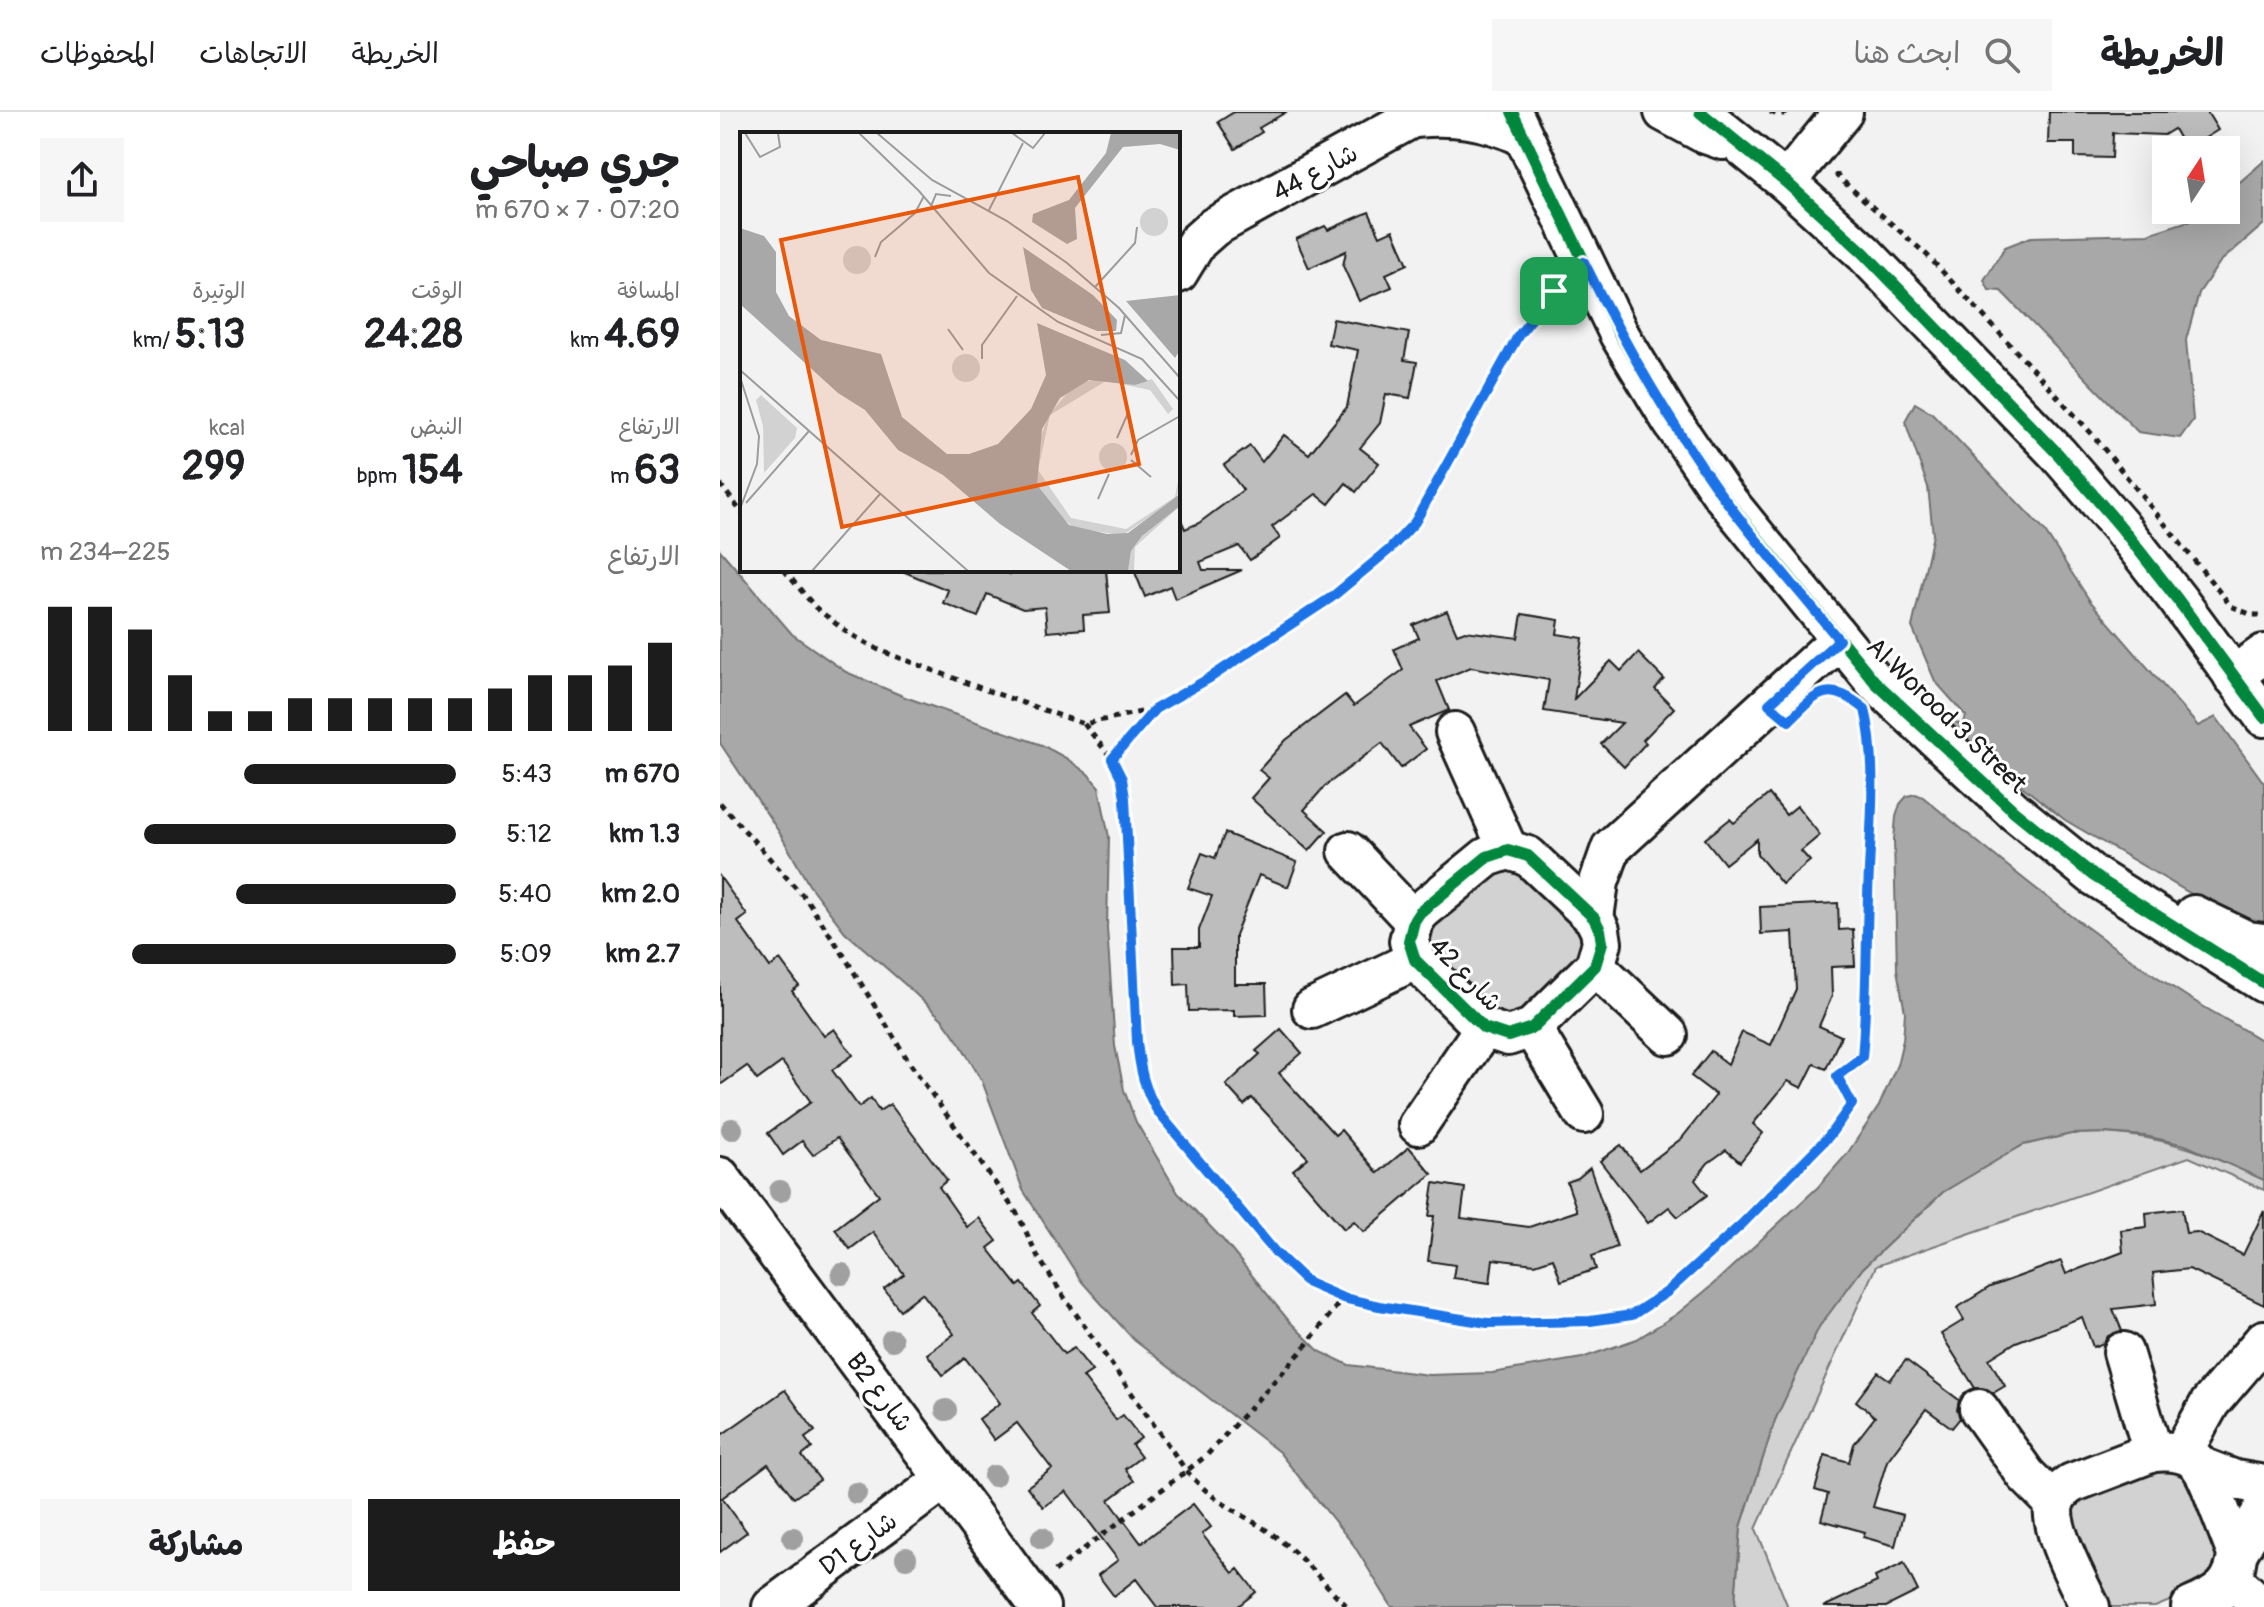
<!DOCTYPE html>
<html lang="ar">
<meta charset="utf-8">
<style>
:root{--surface:#fff;--page:#f6f6f6;--text:#202124;--muted:#757577;--line:#e0e0e0;--accent:#1c1c1c}
body{margin:0;font-family:Pangolin,"Playpen Sans Arabic",sans-serif;background:var(--page);color:var(--text);direction:rtl;height:100vh;display:flex;flex-direction:column;font-size:30px;white-space:nowrap}
*{box-sizing:border-box;margin:0}
p{font-size:26px;color:var(--muted)}
.icon{flex:none;width:44px;height:44px;fill:none;stroke:currentColor;stroke-width:2;stroke-linecap:round;stroke-linejoin:round}
.map{position:relative;flex:1;overflow:hidden;direction:ltr}
.side{display:flex;flex-direction:column;background:var(--surface);width:720px}
.side>*{flex:none}
.needle{width:52px;rotate:12deg}
.buttons{position:absolute;left:1432px;top:24px;display:grid;gap:16px}
.buttons a{display:grid;place-items:center;width:88px;height:88px;border-radius:0px;background:var(--surface);box-shadow:0 8px 32px #0002;font-size:40px}
.pin{position:absolute;display:grid;place-items:center;width:68px;height:68px;color:#fff;margin:-34px;border-radius:16px;box-shadow:0 4px 12px #0006}
.round{display:grid;place-items:center;flex:none;width:84px;height:84px;border-radius:0px;background:var(--page)}
.summary{display:flex;align-items:center;justify-content:space-between;height:136px;padding:0 40px}
h1{font-size:44px;font-weight:700;line-height:60px}
.stats{display:grid;grid-template-columns:repeat(3,1fr);gap:12px;height:136px;padding:8px 40px}
.stats div{display:grid;align-content:center}
.stats b{font-size:40px;font-weight:700}
.stats small{font-size:22px;font-weight:400}
.stats p{font-size:22px}
.chart{height:224px;padding:16px 40px}
.chart p{display:flex;justify-content:space-between}
.chart svg{width:100%;height:144px;margin-top:8px;stroke:var(--accent);stroke-width:6}
.cta{display:flex;gap:16px;margin-top:auto;padding:16px 40px}
.cta a{flex:1;height:92px;border-radius:0px;background:var(--accent);color:#fff;font-size:32px;font-weight:700;line-height:92px;text-align:center}
.cta a+a{background:var(--page);color:var(--text)}
ul{padding:0 40px;list-style:none;font-size:26px}
li{display:grid;grid-template-columns:128px 96px 1fr;align-items:center;height:60px}
li i{height:20px;border-radius:10px;background:var(--accent)}
header{display:flex;align-items:center;gap:48px;box-sizing:border-box;height:112px;padding:0 40px;background:var(--surface);border-bottom:2px solid var(--line)}
header strong{font-size:38px}
nav{display:flex;gap:44px;margin-inline-start:auto;font-size:28px}
.search{width:560px;height:72px;background:var(--page);display:flex;align-items:center;gap:20px;box-sizing:border-box;padding:0 28px;border-radius:0px;color:var(--muted);font-size:30px}
main{display:flex;flex:1;min-height:0}
.map>svg:first-child{display:block}
.green{fill:#d2d2d2;stroke:#777;stroke-width:2}
.water{fill:#a8a8a8;stroke:#707070;stroke-width:2}
.building{fill:#bdbdbd;stroke:#1c1c1c;stroke-width:2}
.lines{fill:none;stroke-linecap:round;stroke-linejoin:round}
.minor-casing{stroke:#1c1c1c;stroke-width:44}
.path{stroke:#1c1c1c;stroke-width:5;stroke-dasharray:6 6;stroke-linecap:butt}
.minor{stroke:#fff;stroke-width:38}
.cycleway-casing{stroke:#fff;stroke-width:17}
.cycleway{stroke:#00873e;stroke-width:12}
.tree{fill:#a0a0a0}
.route-casing{stroke:#fff;stroke-width:16}
.route{stroke:#1a73e8;stroke-width:10}
.labels{text-anchor:middle;stroke-width:6;stroke-linejoin:round;paint-order:stroke}
.street-label{font-size:26px;fill:#1c1c1c;stroke:#fff}
.inset-road{fill:none;stroke:#9c9c9c;stroke-width:2}
.view{fill:#e8590c;fill-opacity:0.15;stroke:#e8590c;stroke-width:4}
.inset-edge{fill:none;stroke:#1c1c1c;stroke-width:4}
</style>
<header>
<strong>الخريطة</strong>
<div class="search"><svg class="icon" aria-label="search" viewBox="0 0 24 24"><circle cx="10" cy="10" r="6"/><path d="M15 15l6 6"/></svg>ابحث هنا</div>
<nav><a>الخريطة</a><a>الاتجاهات</a><a>المحفوظات</a></nav>
</header>
<main>
<div class="map">
<svg width="1544" height="1495" viewBox="0 0 1544 1495">
<rect width="100%" height="100%" fill="#f2f2f2"/>
<filter id="ink" filterUnits="userSpaceOnUse"><feTurbulence type="fractalNoise" baseFrequency=".0125" numOctaves="2"/><feDisplacementMap in="SourceGraphic" scale="16" xChannelSelector="R" yChannelSelector="G"/><feConvolveMatrix kernelMatrix="1 2 1 2 8 2 1 2 1" color-interpolation-filters="sRGB"/></filter>
<g filter="url(#ink)">
<g class="green">
<path d="M795 750 864 818 867 840 800 906 778 909 708 841 706 819 772 756Z"/>
<path d="M1385 1021C1449 1025 1487 1041 1544 1068V1078L1469 1045 1156 1154 1036 1417 1068 1495H1017L1015 1489 1021 1415 1055 1308 1099 1214 1143 1156 1223 1080 1275 1048 1303 1033 1351 1022Z"/>
<path d="M1441 1353 1452 1354 1470 1366 1504 1446 1487 1474 1435 1495H1384L1349 1413 1354 1392Z"/>
</g>
<g class="water">
<path d="M1544 49V112L1500 150 1479 181 1466 228 1473 308 1460 326 1418 320 1281 179 1269 178 1264 168 1285 135 1311 125 1428 122 1478 106 1487 98H1506V82Z"/>
<path d="M1195 291 1212 301 1324 418 1370 489 1478 614 1496 605 1544 671V813L1523 809 1480 787 1345 708 1228 616 1231 607 1243 614 1246 604 1215 569 1192 515 1213 423 1208 375 1185 309Z"/>
<path d="M0 438 72 522 126 560 185 585 322 633 346 646 368 662 379 675 389 725 387 816 395 934 404 978 416 1010 458 1081 504 1129 569 1209 599 1239 629 1253 709 1263 772 1261 862 1246 917 1227 957 1202 989 1176 1098 1075 1127 1042 1159 994 1177 953 1183 928 1185 900 1177 858 1174 728 1176 705 1180 692 1187 684 1196 682 1203 685C1285 753 1370 822 1460 880 1487 898 1517 913 1544 930V1068L1465 1033 1425 1024 1385 1021 1351 1022 1303 1033 1223 1080 1143 1156 1099 1215 1055 1308 1021 1415 1015 1489 1017 1495H672L633 1432 559 1340 414 1228 362 1170 303 1078 262 969 241 933 223 908 188 875 125 820 89 773 59 720 0 631Z"/>
</g>
<g class="building">
<path d="M514 0H566L539 16 542 20 515 37 498 10Z"/>
<path d="M1329 0H1487L1498 18 1466 38 1454 17 1444 23 1393 21 1392 46 1355 45V31H1328Z"/>
<path d="M649 100 660 124 673 118 688 152 666 162 672 175 639 189 623 154 626 139 589 156 576 127 605 114 608 118Z"/>
<path d="M613 207 689 221 684 248 697 250 690 286 666 282 660 311 640 336 659 351 636 380 626 371 609 392 596 382 552 415 560 426 530 448 519 434 480 450 483 458H522L455 487 450 474 425 485 414 458H458V401L465 417 479 411 523 378 504 353 530 334 542 350 564 323 589 342 627 295 638 238 608 232Z"/>
<path d="M180 458H292L290 462 342 458H386L390 501 363 503 364 517 327 520 325 495 303 497 267 482 258 505 223 491 228 478Z"/>
<path d="M727 499 737 522 745 519 798 526 802 502 839 508 837 522 863 526 854 587 891 549 901 559 918 541 944 567 935 577 954 596 923 628 926 631 904 655 881 632 902 611 824 599 829 568 751 555 717 569 729 598 689 615 706 637 681 656 662 631 605 674 584 698 607 719 589 739 531 686 549 666 539 658 566 628 625 583 634 594 683 558 674 537 699 526 693 513Z"/>
<path d="M1049 682 1066 703 1077 694 1100 723 1081 739 1090 749 1062 772 1037 742V727L1005 752 985 727 1010 707 1014 711Z"/>
<path d="M505 721 577 750 568 775 539 763 515 823V872H546L547 903 514 904V898L469 899 468 872 455 873 454 835H479V818L492 784 468 776 482 741 495 746Z"/>
<path d="M0 765 27 803 18 810 50 855 60 848 79 874 72 879 104 924 114 917 133 943 112 958 139 995 151 986 159 999 170 992 227 1068 219 1075 247 1115 259 1106 277 1129 268 1136 298 1174 302 1171 320 1194 312 1201 344 1242 354 1236 372 1259 363 1265 396 1308 403 1303 421 1326 412 1333 421 1345 405 1357 414 1369 389 1388 421 1431 473 1392 491 1415 482 1422 513 1461 518 1457 536 1480 517 1495H437L416 1467 394 1484 378 1463 398 1448 346 1379 323 1395 307 1375 332 1357 297 1311 274 1328 259 1307 280 1291 245 1246 223 1263 207 1242 234 1222 202 1181 180 1198 164 1177 184 1162 153 1120 130 1137 115 1117 159 1083 117 1026 93 1043 82 1029 63 1043 48 1021 91 990 62 950 37 968 27 954 0 973Z"/>
<path d="M1118 791 1119 818 1133 817 1135 854 1111 855 1112 884 1099 914 1121 924 1106 957 1094 952 1082 976 1068 969 1033 1012 1043 1021 1020 1050 1006 1038 988 1051 975 1068 987 1083 958 1105 949 1095 928 1111 880 1049 901 1033 920 1058 962 1026 996 983 971 964 991 939 1008 952 1022 920 1051 933 1076 877 1073 820 1041 822 1040 795Z"/>
<path d="M561 917 582 941 559 961 615 1023 621 1018 658 1061 689 1035 712 1062 644 1120 634 1109 624 1117 573 1058 588 1046 532 986 524 993 506 973 540 942 536 939Z"/>
<path d="M870 1056 897 1135 872 1144 876 1157 841 1169 833 1146 815 1152 773 1147 770 1171 733 1166 735 1153 708 1149 714 1104H709L714 1071 745 1076 741 1106 809 1115 857 1099 847 1070 858 1066Z"/>
<path d="M1462 1097 1466 1121 1477 1120 1523 1143 1544 1099V1193L1469 1157 1433 1161 1436 1192 1393 1197 1402 1219 1388 1224 1384 1231 1373 1235 1362 1205 1296 1230 1269 1247 1285 1274 1273 1281 1267 1277 1255 1276 1221 1222 1244 1208 1237 1196 1270 1175 1341 1149 1346 1162 1403 1140 1401 1118 1427 1115 1426 1101Z"/>
<path d="M1186 1248 1239 1288 1237 1298 1240 1306 1232 1316 1206 1297 1167 1349 1153 1395 1183 1403 1175 1434 1143 1425 1145 1420 1101 1408 1108 1382 1095 1378 1105 1343 1129 1350 1134 1332 1155 1305 1136 1289 1158 1260 1170 1268Z"/>
<path d="M65 1278 95 1319 85 1326 92 1336 82 1344 100 1368 74 1386 48 1352 2 1386 27 1420 0 1440V1324Z"/>
<path d="M1184 1451 1198 1479 1166 1495H1103L1157 1470 1155 1465Z"/>
</g>
<g class="lines">
<g class="minor-casing">
<g id="minor">
<path d="M792 0 899 222 951 308 1001 381 1155 570 1294 699 1374 764 1544 871"/>
<path d="M944 0 983 21 1003 28"/>
<path d="M980 0 1066 70 1144 141 1338 342 1400 414 1458 488 1544 605"/>
<path d="M695 6C734 2 766 7 801 23"/>
<path d="M1066 70 1123 0"/>
<path d="M458 161 477 130 494 115 703 0"/>
<path d="M1513 564 1544 542"/>
<path d="M735 620 788 738"/>
<path d="M788 738 808 744 874 806 880 818 882 831 875 854 812 916 788 924 764 916 695 848 689 829 694 809 700 800 767 745Z"/>
<path d="M628 739 694 809"/>
<path d="M1474 803 1528 829 1544 831"/>
<path d="M874 806 879 770 891 736 1119 528"/>
<path d="M875 854 948 923"/>
<path d="M592 897 695 848"/>
<path d="M812 916 864 1002"/>
<path d="M698 1013 764 916"/>
<path d="M0 1065 320 1495"/>
<path d="M1403 1240 1433 1340"/>
<path d="M1259 1297 1306 1363 1334 1391"/>
<path d="M1462 1341 1490 1291 1544 1228"/>
<path d="M1484 1356 1515 1368 1544 1373"/>
<path d="M1517 1442 1544 1396"/>
<path d="M1512 1467 1542 1495"/>
<path d="M52 1495 225 1367"/>
<path d="M1370 1495C1359 1472 1326 1412 1335 1389 1338 1381 1344 1376 1352 1371L1433 1340C1476 1336 1483 1352 1496 1388 1503 1406 1510 1424 1517 1442 1515 1473 1498 1484 1471 1495"/>
</g>
</g>
<g class="path">
<path d="M1050 0 1058 3 1072 0"/>
<path d="M1117 61V64L1207 143 1284 226 1372 322 1511 494 1532 503H1544"/>
<path d="M0 372 22 401"/>
<path d="M64 458 95 495 125 519 159 538 263 577 364 612 435 597 488 567 612 485 670 437 695 410 798 224 841 172"/>
<path d="M364 612 392 647 402 667 411 766 417 930 421 964 426 980 449 1016 555 1140 588 1171 623 1186 659 1194 768 1211 870 1209 912 1203 947 1180 1022 1112 1109 1024 1132 992 1117 964 1142 945 1145 909 1151 715 1148 610"/>
<path d="M392 647 434 599"/>
<path d="M0 691 86 787 123 842 189 950 298 1103 318 1145 346 1188 465 1357C496 1394 521 1399 556 1425 583 1445 604 1472 628 1495"/>
<path d="M335 1459 486 1344 580 1241 623 1186"/>
</g>
<use href="#minor" class="minor"/>
<g class="cycleway-casing">
<g id="cycleway">
<path d="M792 0 899 222 951 308 1001 381 1155 570 1294 699 1374 764 1544 871"/>
<path d="M980 0 1066 70 1144 141 1338 342 1400 414 1458 488 1544 605"/>
<path d="M788 738 808 744 874 806 880 818 882 831 875 854 812 916 788 924 764 916 695 848 689 829 694 809 700 800 767 745Z"/>
</g>
</g>
<use href="#cycleway" class="cycleway"/>
</g>
<g class="tree">
<circle cx="12" cy="1017" r="11"/>
<circle cx="60" cy="1079" r="11"/>
<circle cx="122" cy="1162" r="11"/>
<circle cx="172" cy="1228" r="11"/>
<circle cx="226" cy="1298" r="11"/>
<circle cx="274" cy="1364" r="11"/>
<circle cx="136" cy="1381" r="11"/>
<circle cx="73" cy="1426" r="11"/>
<circle cx="322" cy="1426" r="11"/>
<circle cx="186" cy="1446" r="11"/>
</g>
</g>
<g class="lines" filter="url(#ink)">
<g class="route-casing">
<path id="route" d="M864 150C904 231 948 308 1000 381 1037 431 1079 479 1119 528L1049 592 1069 609C1097 581 1108 567 1145 597 1159 655 1149 726 1148 786 1146 839 1147 892 1142 945L1117 964 1132 992 1109 1024 1022 1112 947 1180 912 1203 870 1209 768 1211 659 1194 623 1186 588 1171 555 1140 438 1000C424 977 420 957 417 930L405 686 402 667 392 647 435 597 488 567 612 485 670 437 695 410 798 224 834 179Z"/>
</g>
<use href="#route" class="route"/>
</g>
<g class="labels">
<g class="street-label">
<text transform="translate(595 60) rotate(-28)" y="9">شارع 44</text>
<text transform="translate(1227 603) rotate(44)" y="9">Al Worood 3 Street</text>
<text transform="translate(746 862) rotate(46)" y="9">شارع 42</text>
<text transform="translate(160 1280) rotate(53)" y="9">B2 شارع</text>
<text transform="translate(138 1431) rotate(-36)" y="9">D1 شارع</text>
</g>
</g>
<g transform="translate(20 20)">
<rect width="440" height="440" fill="#f2f2f2"/>
<path d="M400 90a14 14 0 1 1 28 0a14 14 0 1 1-28 0ZM103 128a14 14 0 1 1 28 0a14 14 0 1 1-28 0ZM212 236a14 14 0 1 1 28 0a14 14 0 1 1-28 0ZM357 247 395 252 412 247 433 277 428 282 410 258 366 249 310 283 298 338 331 386 386 397 435 365 440 339 437 366 383 403 336 397 317 382 297 353V316L308 284 334 253ZM21 263 57 296 55 306 24 341 23 294 16 268ZM359 325a14 14 0 1 1 28 0a14 14 0 1 1-28 0ZM440 374 395 415 394 439H388L391 419 402 404Z" fill="#d2d2d2"/>
<path d="M371 1H440V18L420 12 383 15 335 76 337 107 327 112 292 90 293 82 329 68 366 21ZM0 96 24 104 36 120V160L49 184 81 208 141 222 162 285 207 322H229L258 312 291 277 306 243 297 191 385 228 408 249 395 253 349 248 320 266 302 297 297 353 329 393 367 402 388 401 440 362V374L402 404 391 419 388 439H331L260 392 203 343 158 318 125 278 98 261 0 172ZM283 115 353 163 377 188 376 199H357L302 176 291 158ZM440 163V218L435 226 386 169Z" fill="#a8a8a8"/>
<path class="inset-road" d="M5 1 20 25 40 15 38 1M119 1 179 59 249 141 318 190 402 227 440 269M137 1 192 48 267 89 327 131 379 176 440 246M272 1 293 16 305 1M191 74 196 62 211 64M249 78 283 11M135 125 141 110 175 81 184 64M355 155 395 111 397 95M208 197 223 218M361 203 381 201 385 183M242 227V213L277 164M0 238 228 439M0 245 19 304 17 332 0 377M377 306 388 281M391 323 398 308 440 284M391 328 411 345M358 367 369 342M6 371 69 299M72 439 140 362"/>
<path class="view" d="M338 45 399 332 102 395 41 108Z"/>
<rect width="440" height="440" class="inset-edge"/>
</g>
</svg>
<div class="buttons">
<a><svg class="needle" viewBox="-14 -14 28 28"><path d="M0-13l5 13h-10z" fill="#e53935"/><path d="M0 13l5-13h-10z" fill="#757577"/></svg></a>
</div>
<div class="pin" style="left:834px;top:179px;background:#1e9e55"><svg class="icon" aria-label="arrive" viewBox="0 0 24 24"><path d="M6 21V4h12l-3 4 3 4H6"/></svg></div>
</div>
<section class="side">
<div class="summary"><div><h1>جري صباحي</h1><p>07:20 · 7 × 670 m</p></div><a class="round"><svg class="icon" aria-label="share" viewBox="0 0 24 24"><path d="M12 15V3M7 8l5-5 5 5M5 13v7h14v-7"/></svg></a></div>
<div class="stats">
<div><p>المسافة</p><b>4.69<small> km</small></b></div>
<div><p>الوقت</p><b>24:28</b></div>
<div><p>الوتيرة</p><b>5:13<small> /km</small></b></div>
</div>
<div class="stats">
<div><p>الارتفاع</p><b>63<small> m</small></b></div>
<div><p>النبض</p><b>154<small> bpm</small></b></div>
<div><p>kcal</p><b>299</b></div>
</div>
<div class="chart"><p><span>الارتفاع</span>225–234 m</p>
<svg viewBox="0 0 160 44" preserveAspectRatio="none"><path d="M5 44V6M15 44V6M25 44V13M35 44V27M45 44V38M55 44V38M65 44V34M75 44V34M85 44V34M95 44V34M105 44V34M115 44V31M125 44V27M135 44V27M145 44V24M155 44V17"/></svg>
</div>
<ul>
<li><b>670 m</b>5:43<i style="width:51%"></i></li>
<li><b>1.3 km</b>5:12<i style="width:75%"></i></li>
<li><b>2.0 km</b>5:40<i style="width:53%"></i></li>
<li><b>2.7 km</b>5:09<i style="width:78%"></i></li>
</ul>
<div class="cta"><a>حفظ</a><a>مشاركة</a></div>
</section>
</main>
